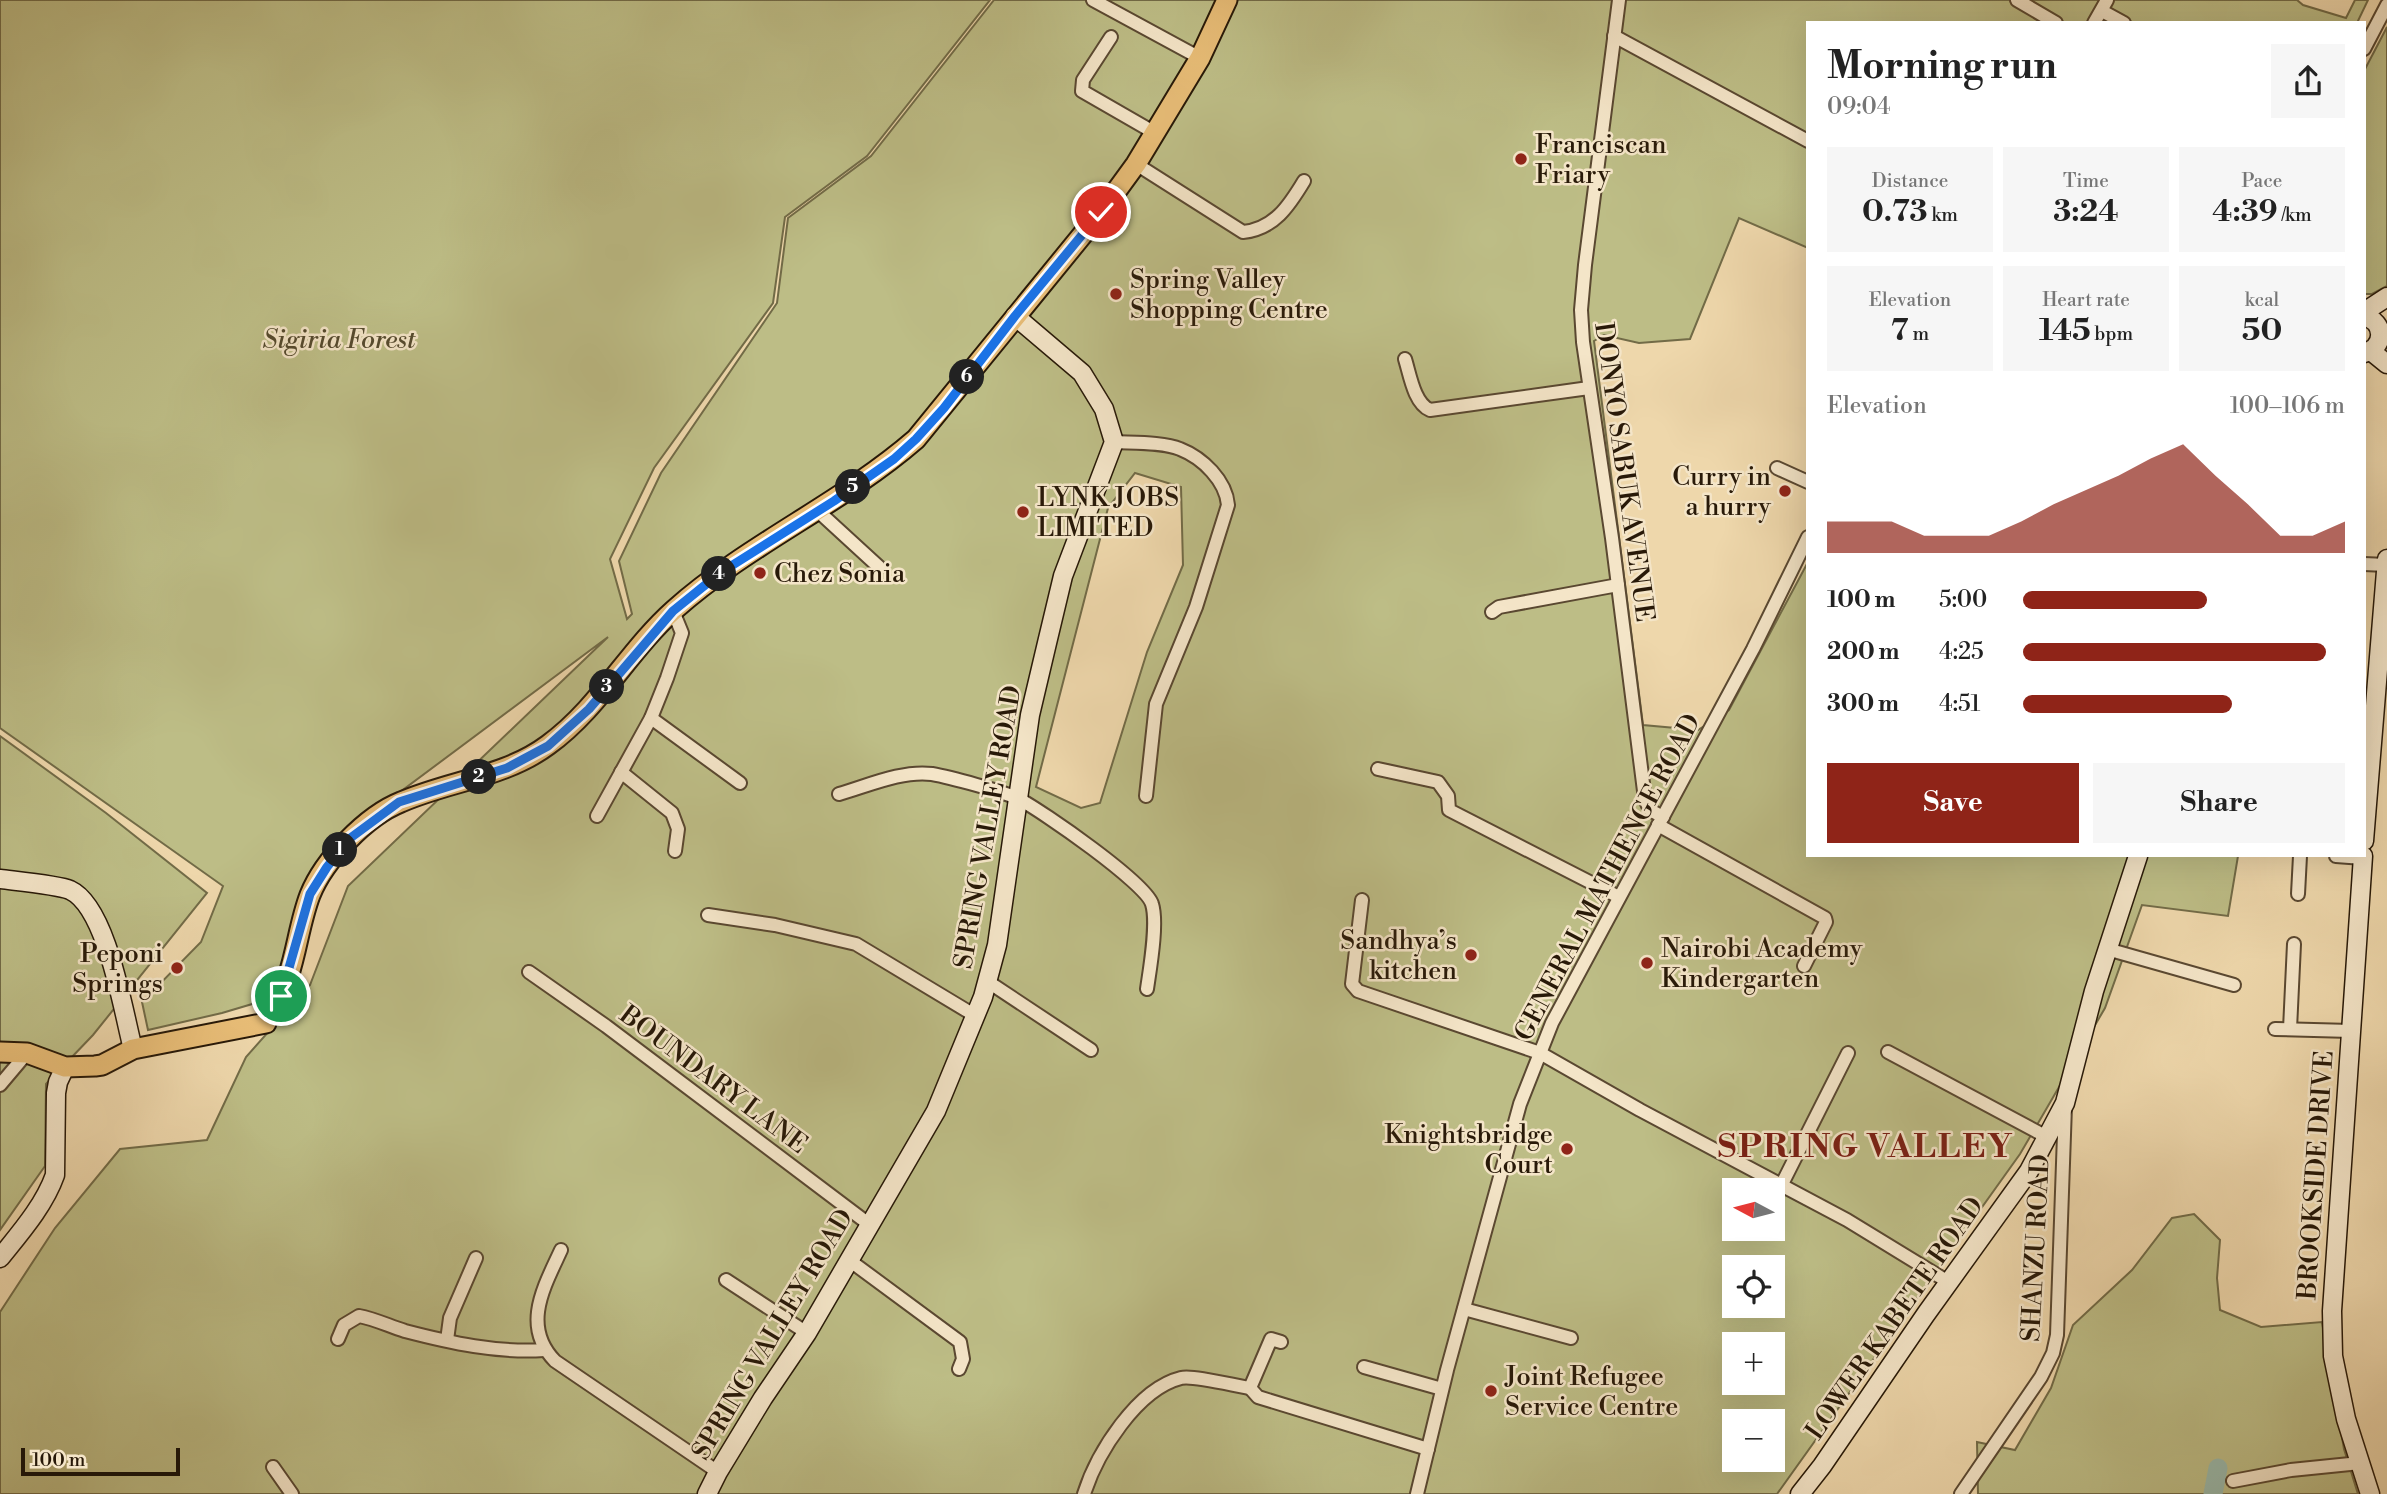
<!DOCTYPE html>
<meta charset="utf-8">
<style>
:root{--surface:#fff;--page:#f6f6f6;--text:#222;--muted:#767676;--accent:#8f2418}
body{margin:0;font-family:"Libre Bodoni",serif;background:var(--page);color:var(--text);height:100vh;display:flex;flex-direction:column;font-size:26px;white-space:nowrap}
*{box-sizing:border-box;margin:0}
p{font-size:23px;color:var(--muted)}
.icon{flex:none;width:38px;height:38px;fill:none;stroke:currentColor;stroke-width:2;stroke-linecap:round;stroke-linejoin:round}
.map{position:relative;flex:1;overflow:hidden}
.sheet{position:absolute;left:1806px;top:21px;width:560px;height:836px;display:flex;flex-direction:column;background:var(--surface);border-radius:0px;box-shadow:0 7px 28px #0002}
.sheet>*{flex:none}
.needle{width:46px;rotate:277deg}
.fabs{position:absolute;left:1722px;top:1178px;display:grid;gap:14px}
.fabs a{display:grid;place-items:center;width:63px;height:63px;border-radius:0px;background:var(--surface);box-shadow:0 7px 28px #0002;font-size:35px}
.scale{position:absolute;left:21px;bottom:18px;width:159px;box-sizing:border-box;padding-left:7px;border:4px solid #281908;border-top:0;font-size:19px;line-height:24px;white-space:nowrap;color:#281908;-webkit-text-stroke:5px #f4e5c8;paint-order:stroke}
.pin{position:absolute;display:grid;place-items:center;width:60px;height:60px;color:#fff;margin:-30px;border:4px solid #fff;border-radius:50%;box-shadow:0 2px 7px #0007}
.km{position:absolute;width:35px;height:35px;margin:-18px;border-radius:50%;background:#222;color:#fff;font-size:19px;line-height:35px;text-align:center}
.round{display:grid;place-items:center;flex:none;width:74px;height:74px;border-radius:0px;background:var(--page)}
.headline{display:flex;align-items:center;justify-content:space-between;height:119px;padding:0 21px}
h1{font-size:38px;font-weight:800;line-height:52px}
.metrics{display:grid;grid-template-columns:repeat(3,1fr);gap:10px;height:119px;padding:7px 21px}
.metrics div{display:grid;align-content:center;border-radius:0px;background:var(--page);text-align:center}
.metrics b{font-size:30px;font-weight:800}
.metrics small{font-size:19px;font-weight:400}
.metrics p{font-size:19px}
.chart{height:196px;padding:14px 21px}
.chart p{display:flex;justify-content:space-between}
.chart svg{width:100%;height:126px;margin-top:7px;fill:var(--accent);opacity:.7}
.primary-button{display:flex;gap:14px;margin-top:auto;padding:14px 21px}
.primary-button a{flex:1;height:80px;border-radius:0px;background:var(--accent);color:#fff;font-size:28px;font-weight:800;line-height:80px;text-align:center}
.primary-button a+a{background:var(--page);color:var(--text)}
ul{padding:0 21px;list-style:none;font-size:23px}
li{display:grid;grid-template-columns:112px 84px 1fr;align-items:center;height:52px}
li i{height:18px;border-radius:9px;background:var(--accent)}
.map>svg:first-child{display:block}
.green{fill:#bdbd86;stroke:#726b47;stroke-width:2;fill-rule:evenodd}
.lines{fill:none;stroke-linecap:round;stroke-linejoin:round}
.river{stroke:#99b9ab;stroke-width:19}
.street-casing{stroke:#5a4831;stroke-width:16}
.secondary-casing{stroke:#281908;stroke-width:21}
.primary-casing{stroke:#281908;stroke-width:23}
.street{stroke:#f4e5c8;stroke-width:12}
.secondary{stroke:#f4e5c8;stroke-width:18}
.primary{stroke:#e7bc76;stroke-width:19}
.route-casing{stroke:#fff;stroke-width:14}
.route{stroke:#1a73e8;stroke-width:9}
.poi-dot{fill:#8f2418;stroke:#f4e5c8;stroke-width:2.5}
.labels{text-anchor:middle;stroke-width:5;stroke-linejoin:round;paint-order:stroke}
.poi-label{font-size:26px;fill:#281908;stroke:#f4e5c8;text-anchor:start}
.park-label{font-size:26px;font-style:italic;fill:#554a2e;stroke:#f4e5c8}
.street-label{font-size:26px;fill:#281908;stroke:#f4e5c8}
.district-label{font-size:33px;font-weight:bold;letter-spacing:2px;fill:#7a1f14;stroke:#f4e5c8}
</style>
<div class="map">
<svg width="2387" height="1494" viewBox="0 0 2387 1494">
<rect width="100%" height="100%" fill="#eed7ab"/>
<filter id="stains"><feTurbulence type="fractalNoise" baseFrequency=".00286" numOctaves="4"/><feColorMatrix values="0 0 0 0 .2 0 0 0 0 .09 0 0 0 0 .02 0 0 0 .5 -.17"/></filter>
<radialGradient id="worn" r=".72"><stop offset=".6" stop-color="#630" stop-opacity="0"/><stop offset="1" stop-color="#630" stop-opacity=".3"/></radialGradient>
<g class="green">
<path d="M0 0H990L867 156 785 217 773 303 654 468 610 559 627 619 632 614 619 561 661 473 777 303 788 218 871 156 994 0H2297L2303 5 2346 18 2355 0H2368L2357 23H1808V248L1739 218 1690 339 1639 343 1604 335 1594 341 1643 725 1698 730 1729 710 1808 562V856H2238L2228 916 2142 905 2105 1008 2020 1154 1777 1494H0V1312L55 1228 120 1149 207 1140 246 1057 310 985 348 886 608 637 341 836 285 973 269 999 222 1013 148 1030 142 1002 201 942 223 886 0 728ZM1135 473 1181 487 1183 565 1147 652 1100 803 1081 808 1036 787 1108 508ZM1734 1190H1773V1228H1734ZM1734 1267H1773V1306H1734ZM1734 1344H1773V1382H1734ZM1734 1421H1773V1460H1734Z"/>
<path d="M2387 27V286L2372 294H2364V71Z"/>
<path d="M0 736 106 813 207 893 93 1035 46 1084 45 1166 0 1230Z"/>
<path d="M2194 1214 2220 1240 2217 1278 2220 1310 2261 1327 2322 1322 2344 1449 2358 1494H1978L1977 1442 2015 1450 2051 1388 2073 1325 2132 1270 2172 1218Z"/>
</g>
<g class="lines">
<path class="river" d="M2213 1494 2218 1468"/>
<g class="street-casing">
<g id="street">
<path d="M1093 0 1200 58"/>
<path d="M1619 0 1585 265 1581 310 1583 342 1612 538 1645 799 1650 810 1663 817"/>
<path d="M2017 0 2056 23"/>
<path d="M2102 11 2124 23"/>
<path d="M2094 23 2107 0"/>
<path d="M1614 36 1808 141"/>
<path d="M1111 37 1083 80 1082 91 1155 133"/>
<path d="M2364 49 2387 5"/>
<path d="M1136 164 1243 232C1274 229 1289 206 1304 181"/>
<path d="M1405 359C1410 375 1414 403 1430 410L1589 388"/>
<path d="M1114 442C1133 443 1164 442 1180 449 1203 458 1226 481 1228 505L1196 607 1156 704 1146 796"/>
<path d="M1777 468 1808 482"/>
<path d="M818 511 879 567"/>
<path d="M2364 564 2386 565"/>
<path d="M1492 612 1499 607 1618 585"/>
<path d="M651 718 740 783"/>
<path d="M1378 769 1438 782 1448 796 1449 810 1619 897"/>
<path d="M621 772 672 813 678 829 675 851"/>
<path d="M839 794C867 786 902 770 932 774 949 777 1005 792 1019 799 1042 811 1146 883 1152 904 1158 923 1150 968 1147 989"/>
<path d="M597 816 651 718 667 678 682 633 673 611"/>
<path d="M1658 825 1825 918 1826 922 1804 966"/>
<path d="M2336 856 2363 858"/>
<path d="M2298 894 2300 856"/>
<path d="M1362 900 1352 984 1358 991 1540 1053 1640 1110 1847 1220 1950 1283"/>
<path d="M708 915 775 925 856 944 974 1015"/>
<path d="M2107 949 2234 985"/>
<path d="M529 972 606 1026 870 1225"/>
<path d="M987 981 1091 1050"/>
<path d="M2275 1029 2351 1031"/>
<path d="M2290 1029 2294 944"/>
<path d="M1888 1052 2047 1137"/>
<path d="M0 1085 27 1053"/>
<path d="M1781 1186 1848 1053"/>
<path d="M561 1250C544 1287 521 1326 555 1361L718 1472"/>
<path d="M849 1260 960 1342 963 1359 959 1369"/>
<path d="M726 1280 807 1333"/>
<path d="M1464 1309 1571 1338"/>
<path d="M338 1339 344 1325 359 1316C375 1319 389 1326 405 1331 451 1343 497 1353 544 1350"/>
<path d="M447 1340 450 1318 476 1258"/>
<path d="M1281 1342 1271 1339 1250 1388 1258 1397 1428 1449"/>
<path d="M1364 1367 1442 1389"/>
<path d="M273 1467 292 1494"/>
<path d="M2233 1481 2291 1470 2360 1463"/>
<path d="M1084 1494C1097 1453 1137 1389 1181 1378 1193 1375 1236 1386 1250 1388"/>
<path d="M1417 1494 1447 1370 1520 1104 1552 1023 1753 649 1808 537"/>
<path d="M1961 1494 2041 1377 2053 1353 2057 1335 2065 1106"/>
</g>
</g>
<g class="secondary-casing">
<g id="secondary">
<path d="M2364 312 2387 297"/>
<path d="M2364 316C2385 322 2386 347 2364 353"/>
<path d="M2371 351 2387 364"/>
<path d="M2364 841 2387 559"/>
<path d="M2363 856 2332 1311 2333 1356 2346 1419 2370 1494"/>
<path d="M0 879C15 881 58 885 70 890 107 907 123 1011 133 1049"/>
<path d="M0 1258C20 1233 44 1206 55 1175L56 1093 58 1082 65 1067"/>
<path d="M707 1494 718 1472 763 1398 807 1333 936 1111 983 997 997 945 1030 715 1047 643 1063 576 1114 442 1104 409 1082 373 1015 316"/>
<path d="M1800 1494 1822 1466 1926 1314 2029 1171 2065 1103 2094 991 2138 856"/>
</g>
</g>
<g class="primary-casing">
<path id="primary" d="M0 1052 27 1053 65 1067 95 1066 102 1065 133 1049 266 1023C268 1010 274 1007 281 996 284 991 286 983 288 977 297 950 300 921 310 895 324 860 366 816 401 802 449 781 505 777 548 745 599 708 628 651 674 610 748 544 841 504 916 439L1101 212 1136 164 1200 58 1227 0"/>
</g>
<use href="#street" class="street"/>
<use href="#secondary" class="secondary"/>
<use href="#primary" class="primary"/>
</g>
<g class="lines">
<g class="route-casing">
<path id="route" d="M281 996 310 894 327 867 349 839 399 802 507 768 548 746 589 709 673 611 720 573 834 501 894 459 916 439 944 408 1015 316 1101 212"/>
</g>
<use href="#route" class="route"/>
</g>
<g class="poi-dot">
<circle cx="1521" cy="159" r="7"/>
<circle cx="1116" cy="294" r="7"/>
<circle cx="1785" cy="491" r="7"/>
<circle cx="1023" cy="512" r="7"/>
<circle cx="760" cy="573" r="7"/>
<circle cx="1471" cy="955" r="7"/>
<circle cx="1647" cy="963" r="7"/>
<circle cx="177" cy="968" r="7"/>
<circle cx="1567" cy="1149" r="7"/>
<circle cx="1491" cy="1391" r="7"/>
</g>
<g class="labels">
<g class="poi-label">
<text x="1535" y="153">Franciscan<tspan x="1535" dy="30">Friary</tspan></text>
<text x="1130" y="288">Spring Valley<tspan x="1130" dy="30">Shopping Centre</tspan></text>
<text x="1771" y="485" text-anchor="end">Curry in<tspan x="1771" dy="30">a hurry</tspan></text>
<text x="1037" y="506">LYNK JOBS<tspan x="1037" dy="30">LIMITED</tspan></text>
<text x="774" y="582">Chez Sonia</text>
<text x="1457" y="949" text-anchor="end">Sandhya’s<tspan x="1457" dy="30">kitchen</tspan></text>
<text x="1661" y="957">Nairobi Academy<tspan x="1661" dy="30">Kindergarten</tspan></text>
<text x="163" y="962" text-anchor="end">Peponi<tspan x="163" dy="30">Springs</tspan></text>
<text x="1553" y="1143" text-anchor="end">Knightsbridge<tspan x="1553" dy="30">Court</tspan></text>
<text x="1505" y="1385">Joint Refugee<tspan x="1505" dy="30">Service Centre</tspan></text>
</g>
<g class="park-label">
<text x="339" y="348">Sigiria Forest</text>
</g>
<g class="street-label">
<text transform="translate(1625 472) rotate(82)" y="9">DONYO SABUK AVENUE</text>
<text transform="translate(987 827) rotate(-80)" y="9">SPRING VALLEY ROAD</text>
<text transform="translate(1607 877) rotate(-62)" y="9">GENERAL MATHENGE ROAD</text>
<text transform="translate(714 1079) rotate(37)" y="9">BOUNDARY LANE</text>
<text transform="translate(2315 1175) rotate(-86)" y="9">BROOKSIDE DRIVE</text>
<text transform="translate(2035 1248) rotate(-87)" y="9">SHANZU ROAD</text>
<text transform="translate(1894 1318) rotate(-55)" y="9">LOWER KABETE ROAD</text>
<text transform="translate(772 1334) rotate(-59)" y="9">SPRING VALLEY ROAD</text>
</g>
<g class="district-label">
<text x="1866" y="1157">SPRING VALLEY</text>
</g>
</g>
<rect width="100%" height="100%" filter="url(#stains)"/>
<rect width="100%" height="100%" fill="url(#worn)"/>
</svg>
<div class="fabs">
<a><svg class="needle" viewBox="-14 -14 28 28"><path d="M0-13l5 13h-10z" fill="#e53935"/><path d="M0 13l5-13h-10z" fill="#767676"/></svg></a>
<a><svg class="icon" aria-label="locate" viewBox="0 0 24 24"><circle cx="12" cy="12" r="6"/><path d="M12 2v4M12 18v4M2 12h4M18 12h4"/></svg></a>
<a>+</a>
<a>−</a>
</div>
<div class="scale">100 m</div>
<div class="pin" style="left:281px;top:996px;background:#1e9e55"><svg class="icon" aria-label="arrive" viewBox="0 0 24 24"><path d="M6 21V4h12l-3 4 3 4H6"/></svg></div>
<div class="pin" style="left:1101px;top:212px;background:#d93025"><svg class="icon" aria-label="check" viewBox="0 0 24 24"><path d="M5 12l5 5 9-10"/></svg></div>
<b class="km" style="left:340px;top:850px">1</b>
<b class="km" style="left:479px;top:777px">2</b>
<b class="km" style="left:607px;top:687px">3</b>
<b class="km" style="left:719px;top:574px">4</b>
<b class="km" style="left:853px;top:487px">5</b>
<b class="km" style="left:967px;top:377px">6</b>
<section class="sheet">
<div class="headline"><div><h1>Morning run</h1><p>09:04</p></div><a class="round"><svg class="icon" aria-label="share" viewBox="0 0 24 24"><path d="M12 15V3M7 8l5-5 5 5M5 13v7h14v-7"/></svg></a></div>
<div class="metrics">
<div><p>Distance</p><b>0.73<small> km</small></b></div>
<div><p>Time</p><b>3:24</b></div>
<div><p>Pace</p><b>4:39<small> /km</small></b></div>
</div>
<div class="metrics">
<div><p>Elevation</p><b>7<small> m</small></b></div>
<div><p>Heart rate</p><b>145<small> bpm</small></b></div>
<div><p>kcal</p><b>50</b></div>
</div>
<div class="chart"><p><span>Elevation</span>100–106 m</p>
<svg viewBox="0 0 160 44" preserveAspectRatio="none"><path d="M0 44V33L10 33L20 33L30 38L40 38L50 38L60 33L70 27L80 22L90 17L100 11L110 6L120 17L130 27L140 38L150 38L160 33V44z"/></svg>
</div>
<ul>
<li><b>100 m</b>5:00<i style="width:57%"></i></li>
<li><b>200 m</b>4:25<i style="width:94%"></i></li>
<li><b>300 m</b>4:51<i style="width:65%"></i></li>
</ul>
<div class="primary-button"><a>Save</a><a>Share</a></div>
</section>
</div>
